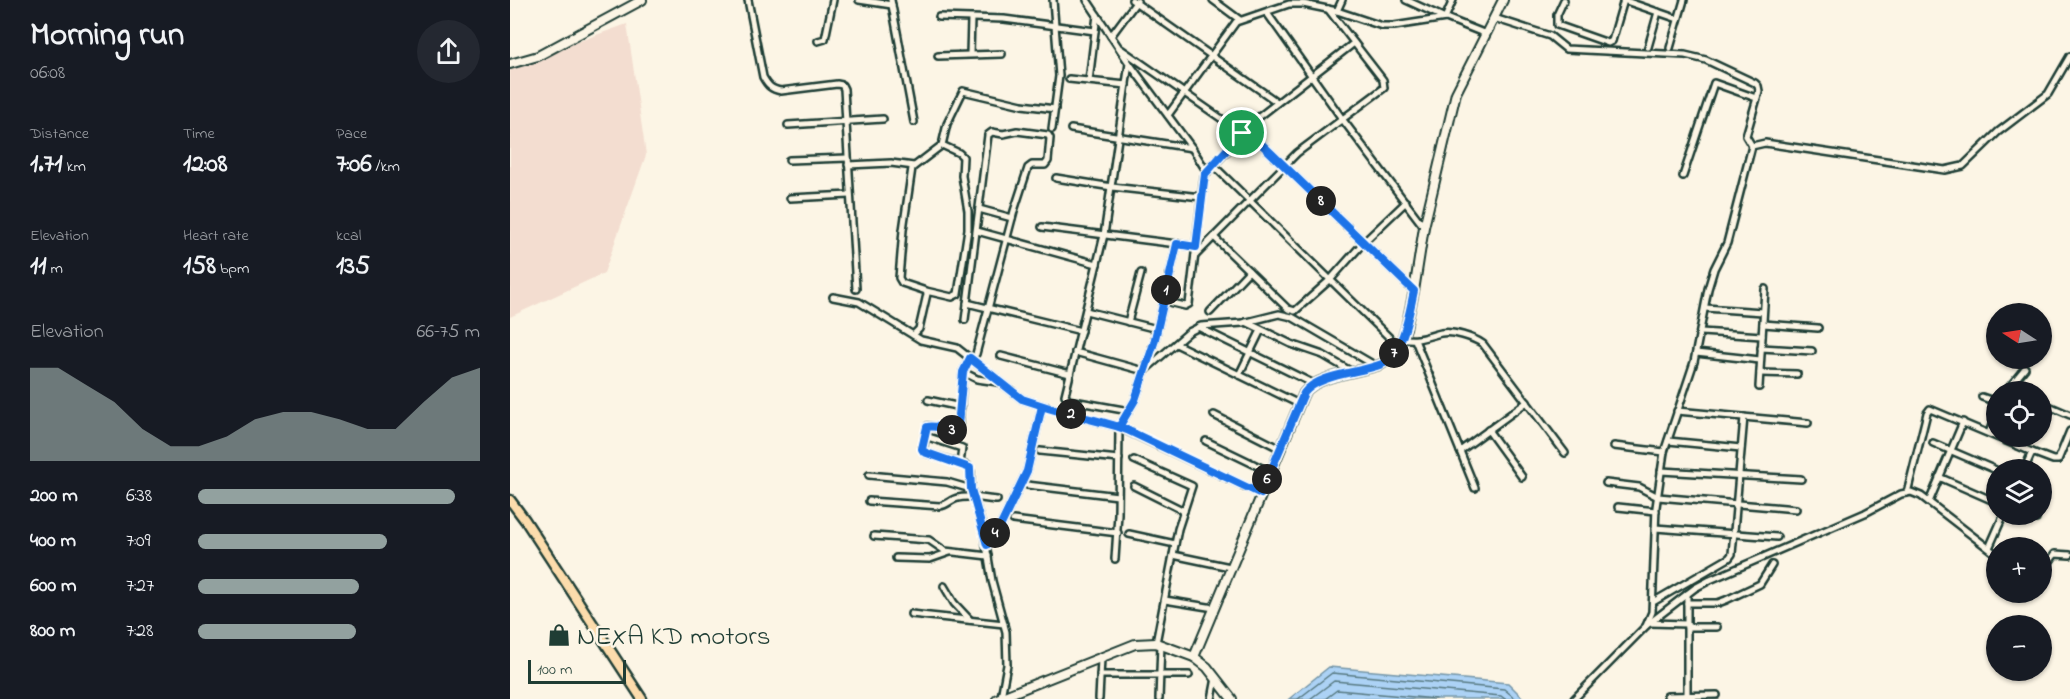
<!DOCTYPE html>
<meta charset="utf-8">
<style>
:root{--surface:#171b24;--page:#242831;--text:#f1f3f6;--muted:#9ea1a6;--accent:#92a19f}
body{margin:0;font-family:"Indie Flower",sans-serif;background:var(--page);color:var(--text);height:100vh;display:flex;flex-direction:column;font-size:22px;white-space:nowrap}
*{box-sizing:border-box;margin:0}
p{font-size:20px;color:var(--muted)}
.icon{flex:none;width:33px;height:33px;fill:none;stroke:currentColor;stroke-width:2;stroke-linecap:round;stroke-linejoin:round}
.map{position:relative;flex:1;overflow:hidden}
.sheet{display:flex;flex-direction:column;background:var(--surface);width:510px}
.sheet>*{flex:none}
.needle{width:39px;rotate:282deg}
.buttons{position:absolute;left:1476px;top:303px;display:grid;gap:12px}
.buttons a{display:grid;place-items:center;width:66px;height:66px;border-radius:50%;background:var(--surface);box-shadow:0 2px 4px #0004;font-size:30px}
.scale{position:absolute;left:18px;bottom:15px;width:98px;box-sizing:border-box;padding-left:6px;border:3px solid #1f3d34;border-top:0;font-size:16px;line-height:21px;white-space:nowrap;color:#1f3d34;-webkit-text-stroke:4px #fcf5e5;paint-order:stroke}
.pin{position:absolute;display:grid;place-items:center;width:51px;height:51px;color:#fff;margin:-26px;border:3px solid #fff;border-radius:50%;box-shadow:0 2px 6px #0007}
.km{position:absolute;width:30px;height:30px;margin:-15px;border-radius:50%;background:#222;color:#fff;font-size:16px;line-height:30px;text-align:center}
.round{display:grid;place-items:center;flex:none;width:63px;height:63px;border-radius:32px;background:var(--page)}
.head{display:flex;align-items:center;justify-content:space-between;height:102px;padding:0 30px}
h1{font-size:33px;font-weight:800;line-height:45px}
.figures{display:grid;grid-template-columns:repeat(3,1fr);gap:9px;height:102px;padding:6px 30px}
.figures div{display:grid;align-content:center}
.figures b{font-size:26px;font-weight:800}
.figures small{font-size:16px;font-weight:400}
.figures p{font-size:16px}
.chart{height:168px;padding:12px 30px}
.chart p{display:flex;justify-content:space-between}
.chart svg{width:100%;height:108px;margin-top:6px;fill:var(--accent);opacity:.7}
ul{padding:0 30px;list-style:none;font-size:20px}
li{display:grid;grid-template-columns:96px 72px 1fr;align-items:center;height:45px}
li i{height:15px;border-radius:8px;background:var(--accent)}
main{display:flex;flex:1;min-height:0}
.map>svg:first-child{display:block}
.built{fill:#f3ddd0}
.water{fill:#acd2f5;stroke:#7496a8;stroke-width:1.5}
.lines{fill:none;stroke-linecap:round;stroke-linejoin:round}
.shore{stroke:#577981;stroke-width:1.5}
.street-casing{stroke:#1f3d34;stroke-width:10}
.secondary-casing{stroke:#1f3d34;stroke-width:12}
.primary-casing{stroke:#1f3d34;stroke-width:13}
.street{stroke:#fcf5e5;stroke-width:5}
.secondary{stroke:#fcf5e5;stroke-width:8}
.primary{stroke:#fcdcac;stroke-width:8}
.route-casing{stroke:#fff;stroke-width:12}
.route{stroke:#1a73e8;stroke-width:8}
.labels{text-anchor:middle;stroke-width:5;stroke-linejoin:round;paint-order:stroke}
.poi-label{font-size:27px;fill:#1f3d34;stroke:#fcf5e5;text-anchor:start}
</style>
<main>
<section class="sheet">
<div class="head"><div><h1>Morning run</h1><p>06:08</p></div><a class="round"><svg class="icon" aria-label="share" viewBox="0 0 24 24"><path d="M12 15V3M7 8l5-5 5 5M5 13v7h14v-7"/></svg></a></div>
<div class="figures">
<div><p>Distance</p><b>1.71<small> km</small></b></div>
<div><p>Time</p><b>12:08</b></div>
<div><p>Pace</p><b>7:06<small> /km</small></b></div>
</div>
<div class="figures">
<div><p>Elevation</p><b>11<small> m</small></b></div>
<div><p>Heart rate</p><b>158<small> bpm</small></b></div>
<div><p>kcal</p><b>135</b></div>
</div>
<div class="chart"><p><span>Elevation</span>66–75 m</p>
<svg viewBox="0 0 160 44" preserveAspectRatio="none"><path d="M0 44V6L10 6L20 13L30 20L40 31L50 38L60 38L70 34L80 27L90 24L100 24L110 27L120 31L130 31L140 20L150 10L160 6V44z"/></svg>
</div>
<ul>
<li><b>200 m</b>6:38<i style="width:91%"></i></li>
<li><b>400 m</b>7:09<i style="width:67%"></i></li>
<li><b>600 m</b>7:27<i style="width:57%"></i></li>
<li><b>800 m</b>7:28<i style="width:56%"></i></li>
</ul>
</section>
<div class="map">
<svg width="1560" height="699" viewBox="0 0 1560 699">
<rect width="100%" height="100%" fill="#fcf5e5"/>
<filter id="ink" filterUnits="userSpaceOnUse"><feTurbulence type="fractalNoise" baseFrequency=".0167" numOctaves="2"/><feDisplacementMap in="SourceGraphic" scale="12" xChannelSelector="R" yChannelSelector="G"/><feConvolveMatrix kernelMatrix="1 2 1 2 8 2 1 2 1" color-interpolation-filters="sRGB"/></filter>
<g filter="url(#ink)">
<path class="built" d="M117 24 136 155 94 273 0 317V66Z"/>
<path class="water" d="M819 667 998 683 1014 699H779Z"/>
<g class="lines">
<g class="shore">
<path d="M788 699 822 673 994 689 1006 699"/>
<path d="M800 699 824 681 991 696 995 699"/>
<path d="M815 699 827 690 926 699"/>
</g>
<g class="street-casing">
<g id="street">
<path d="M238 0 253 77C258 86 261 89 271 91L327 84 332 85 334 89 346 289"/>
<path d="M349 0 382 5"/>
<path d="M381 0 404 122"/>
<path d="M577 0 619 63 682 148 697 172"/>
<path d="M622 0 767 102"/>
<path d="M703 0 730 20"/>
<path d="M896 0 933 17"/>
<path d="M1054 0 1047 15V25L1098 43 1102 41 1114 0"/>
<path d="M1113 0 1168 19"/>
<path d="M827 11 832 0"/>
<path d="M757 13 833 120 914 227"/>
<path d="M429 17 494 19 585 31"/>
<path d="M935 18 943 0"/>
<path d="M984 18 1040 36 1056 49 1175 55 1196 60 1245 83 1248 86 1249 91 1236 136 1242 146"/>
<path d="M601 36 627 1"/>
<path d="M308 41 315 39 323 0"/>
<path d="M1138 47 1148 12"/>
<path d="M1160 48 1174 0"/>
<path d="M611 49 732 133"/>
<path d="M460 54 461 19"/>
<path d="M428 56 492 54"/>
<path d="M619 63 594 235 555 395 558 400 619 411"/>
<path d="M559 79 616 85"/>
<path d="M579 81 587 15"/>
<path d="M658 115 726 22 779 4H793L827 11 872 26H884L936 18 976 34"/>
<path d="M278 125 373 119"/>
<path d="M542 129 549 76 543 0"/>
<path d="M561 129 682 148"/>
<path d="M736 129 904 291"/>
<path d="M279 160 338 158"/>
<path d="M338 165 381 163 404 166"/>
<path d="M703 165 889 347"/>
<path d="M1173 176 1204 83 1246 98"/>
<path d="M546 178 602 187 691 197"/>
<path d="M280 198 340 195"/>
<path d="M469 209 502 218"/>
<path d="M532 227 667 244 644 343 625 400 609 427 608 514 605 559"/>
<path d="M467 231 587 264"/>
<path d="M704 237 778 309 785 311 821 279 854 242 896 202"/>
<path d="M667 244 686 247"/>
<path d="M685 256 787 153 874 88 873 80 818 9"/>
<path d="M416 291 442 297 448 294 458 229V211L452 176 453 157 449 153 432 145"/>
<path d="M323 297 349 302 411 340 447 348 512 399 552 412 609 427 751 494"/>
<path d="M654 301 675 306 679 304 694 178 697 172 749 117 844 43"/>
<path d="M457 303 571 331"/>
<path d="M1195 308 1253 312"/>
<path d="M576 311 647 329"/>
<path d="M700 312 739 271"/>
<path d="M455 320 478 135 482 132 493 134 507 131 538 135 540 138 538 161 535 165H522L518 168 504 211 466 354"/>
<path d="M618 322 631 273"/>
<path d="M736 322 781 344 813 355 842 372"/>
<path d="M1253 324 1308 328"/>
<path d="M688 327 804 384"/>
<path d="M1191 332 1252 336"/>
<path d="M403 335 409 329 417 294 416 291 392 283 389 278 393 230 402 168 432 145 437 124 453 91 512 105 545 109"/>
<path d="M893 338C906 342 918 336 931 333 943 331 963 337 973 344L1055 453"/>
<path d="M905 340 965 488"/>
<path d="M666 344 789 404"/>
<path d="M1251 348 1302 351"/>
<path d="M565 352 634 371 679 332 691 326 733 323 769 314 782 317 866 366"/>
<path d="M1186 353 1250 360"/>
<path d="M491 356 560 374"/>
<path d="M460 358 453 372 449 426 442 430 418 426 413 449 416 453 458 466 461 472V489L474 533 482 581 496 632 497 665 491 697"/>
<path d="M453 372 467 379 488 382"/>
<path d="M1250 373 1287 374"/>
<path d="M729 375 751 330"/>
<path d="M1249 387 1255 289"/>
<path d="M1498 389 1515 368"/>
<path d="M1472 397 1486 402"/>
<path d="M418 400 451 407"/>
<path d="M1532 403 1560 415"/>
<path d="M1167 411 1298 423"/>
<path d="M704 415 771 449"/>
<path d="M978 430 1012 477"/>
<path d="M1479 433 1486 414"/>
<path d="M415 436 452 448 450 464"/>
<path d="M696 441 760 472"/>
<path d="M1158 441 1231 448"/>
<path d="M1423 443 1486 470"/>
<path d="M1104 446 1154 452"/>
<path d="M530 451 609 459"/>
<path d="M950 451 1017 402"/>
<path d="M1522 452 1543 460H1548L1560 431"/>
<path d="M624 460 682 486 668 529 646 643"/>
<path d="M1151 471 1291 479"/>
<path d="M359 475 437 482 461 489"/>
<path d="M1429 477 1486 502"/>
<path d="M1096 483 1129 487 1148 497 1286 509"/>
<path d="M517 485 608 496"/>
<path d="M624 486 674 511"/>
<path d="M1397 493 1417 413 1420 409 1522 452 1514 470"/>
<path d="M359 501 430 506C438 505 441 499 448 498 459 495 475 499 487 500"/>
<path d="M1419 502 1453 422"/>
<path d="M1108 507 1146 511"/>
<path d="M1514 514 1526 519"/>
<path d="M503 520 608 533"/>
<path d="M1145 528 1267 537"/>
<path d="M619 534 665 544"/>
<path d="M364 536 419 540 435 551 478 556"/>
<path d="M477 545 490 527 517 471 532 406"/>
<path d="M1479 548 1494 514"/>
<path d="M663 555 720 567"/>
<path d="M386 558 420 559 440 552"/>
<path d="M1532 572 1545 554 1560 555"/>
<path d="M434 586 444 603 460 620"/>
<path d="M655 600 704 608"/>
<path d="M1143 602 1219 558 1222 554 1234 417"/>
<path d="M1177 603H1208L1216 600 1250 584 1262 565"/>
<path d="M401 614 494 624"/>
<path d="M1140 623 1177 624"/>
<path d="M1137 625 1185 588 1200 580 1355 513 1391 494 1401 492 1411 496 1486 554"/>
<path d="M1177 627H1207"/>
<path d="M590 675H679"/>
<path d="M1157 696 1207 695"/>
<path d="M589 699 591 658"/>
<path d="M649 699 651 644"/>
<path d="M702 699 706 678"/>
<path d="M1064 699 1136 626 1142 612 1146 507 1154 452 1184 362 1198 289 1204 269 1217 243 1242 146 1255 143 1435 170 1453 166 1488 132 1538 94 1560 56"/>
<path d="M1177 699V594"/>
</g>
</g>
<g class="secondary-casing">
<g id="secondary">
<path d="M0 64 28 56 132 0"/>
<path d="M487 699 625 644 646 643 684 657"/>
<path d="M722 699 697 667 684 657 794 393C808 374 849 373 872 364L879 358 889 347 896 328 904 291 914 227 946 93 993 0"/>
</g>
</g>
<g class="primary-casing">
<path id="primary" d="M0 500 15 520 132 699"/>
</g>
<use href="#street" class="street"/>
<use href="#secondary" class="secondary"/>
<use href="#primary" class="primary"/>
</g>
</g>
<g class="lines" filter="url(#ink)">
<g class="route-casing">
<path id="route" d="M732 133 695 174 686 247 667 244 644 343 625 400 609 427 552 412 512 399 460 358 453 372 448 426C439 433 427 424 417 427L412 449 414 452 460 468 461 489 477 545 490 527 517 471 532 406C560 416 589 419 617 430L751 494 794 393C808 374 850 373 872 364 895 347 898 318 904 291L736 129 732 133"/>
</g>
<use href="#route" class="route"/>
</g>
<defs>
<g id="shop-bare" transform="scale(1.8)"><path d="M-5-2.5h2.3a2.7 3.5 0 0 1 5.4 0H5L5.5 6h-11ZM-1.5-2.5h3a1.5 2.3 0 0 0-3 0Z" fill="#1f3d34" stroke="#fcf5e5" stroke-width="2.5" paint-order="stroke"/></g>
</defs>
<g fill-rule="evenodd">
<use href="#shop-bare" x="49" y="635"/>
</g>
<g class="labels">
<g class="poi-label">
<text x="67" y="644">NEXA KD motors</text>
</g>
</g>
</svg>
<div class="buttons">
<a><svg class="needle" viewBox="-14 -14 28 28"><path d="M0-13l5 13h-10z" fill="#e53935"/><path d="M0 13l5-13h-10z" fill="#9ea1a6"/></svg></a>
<a><svg class="icon" aria-label="locate" viewBox="0 0 24 24"><circle cx="12" cy="12" r="6"/><path d="M12 2v4M12 18v4M2 12h4M18 12h4"/></svg></a>
<a><svg class="icon" aria-label="layers" viewBox="0 0 24 24"><path d="M12 4l9 5-9 5-9-5zM3 14l9 5 9-5"/></svg></a>
<a>+</a>
<a>−</a>
</div>
<div class="scale">100 m</div>
<div class="pin" style="left:732px;top:133px;background:#1e9e55"><svg class="icon" aria-label="arrive" viewBox="0 0 24 24"><path d="M6 21V4h12l-3 4 3 4H6"/></svg></div>
<b class="km" style="left:656px;top:290px">1</b>
<b class="km" style="left:561px;top:414px">2</b>
<b class="km" style="left:442px;top:430px">3</b>
<b class="km" style="left:485px;top:533px">4</b>
<b class="km" style="left:757px;top:479px">6</b>
<b class="km" style="left:884px;top:353px">7</b>
<b class="km" style="left:811px;top:201px">8</b>
</div>
</main>
